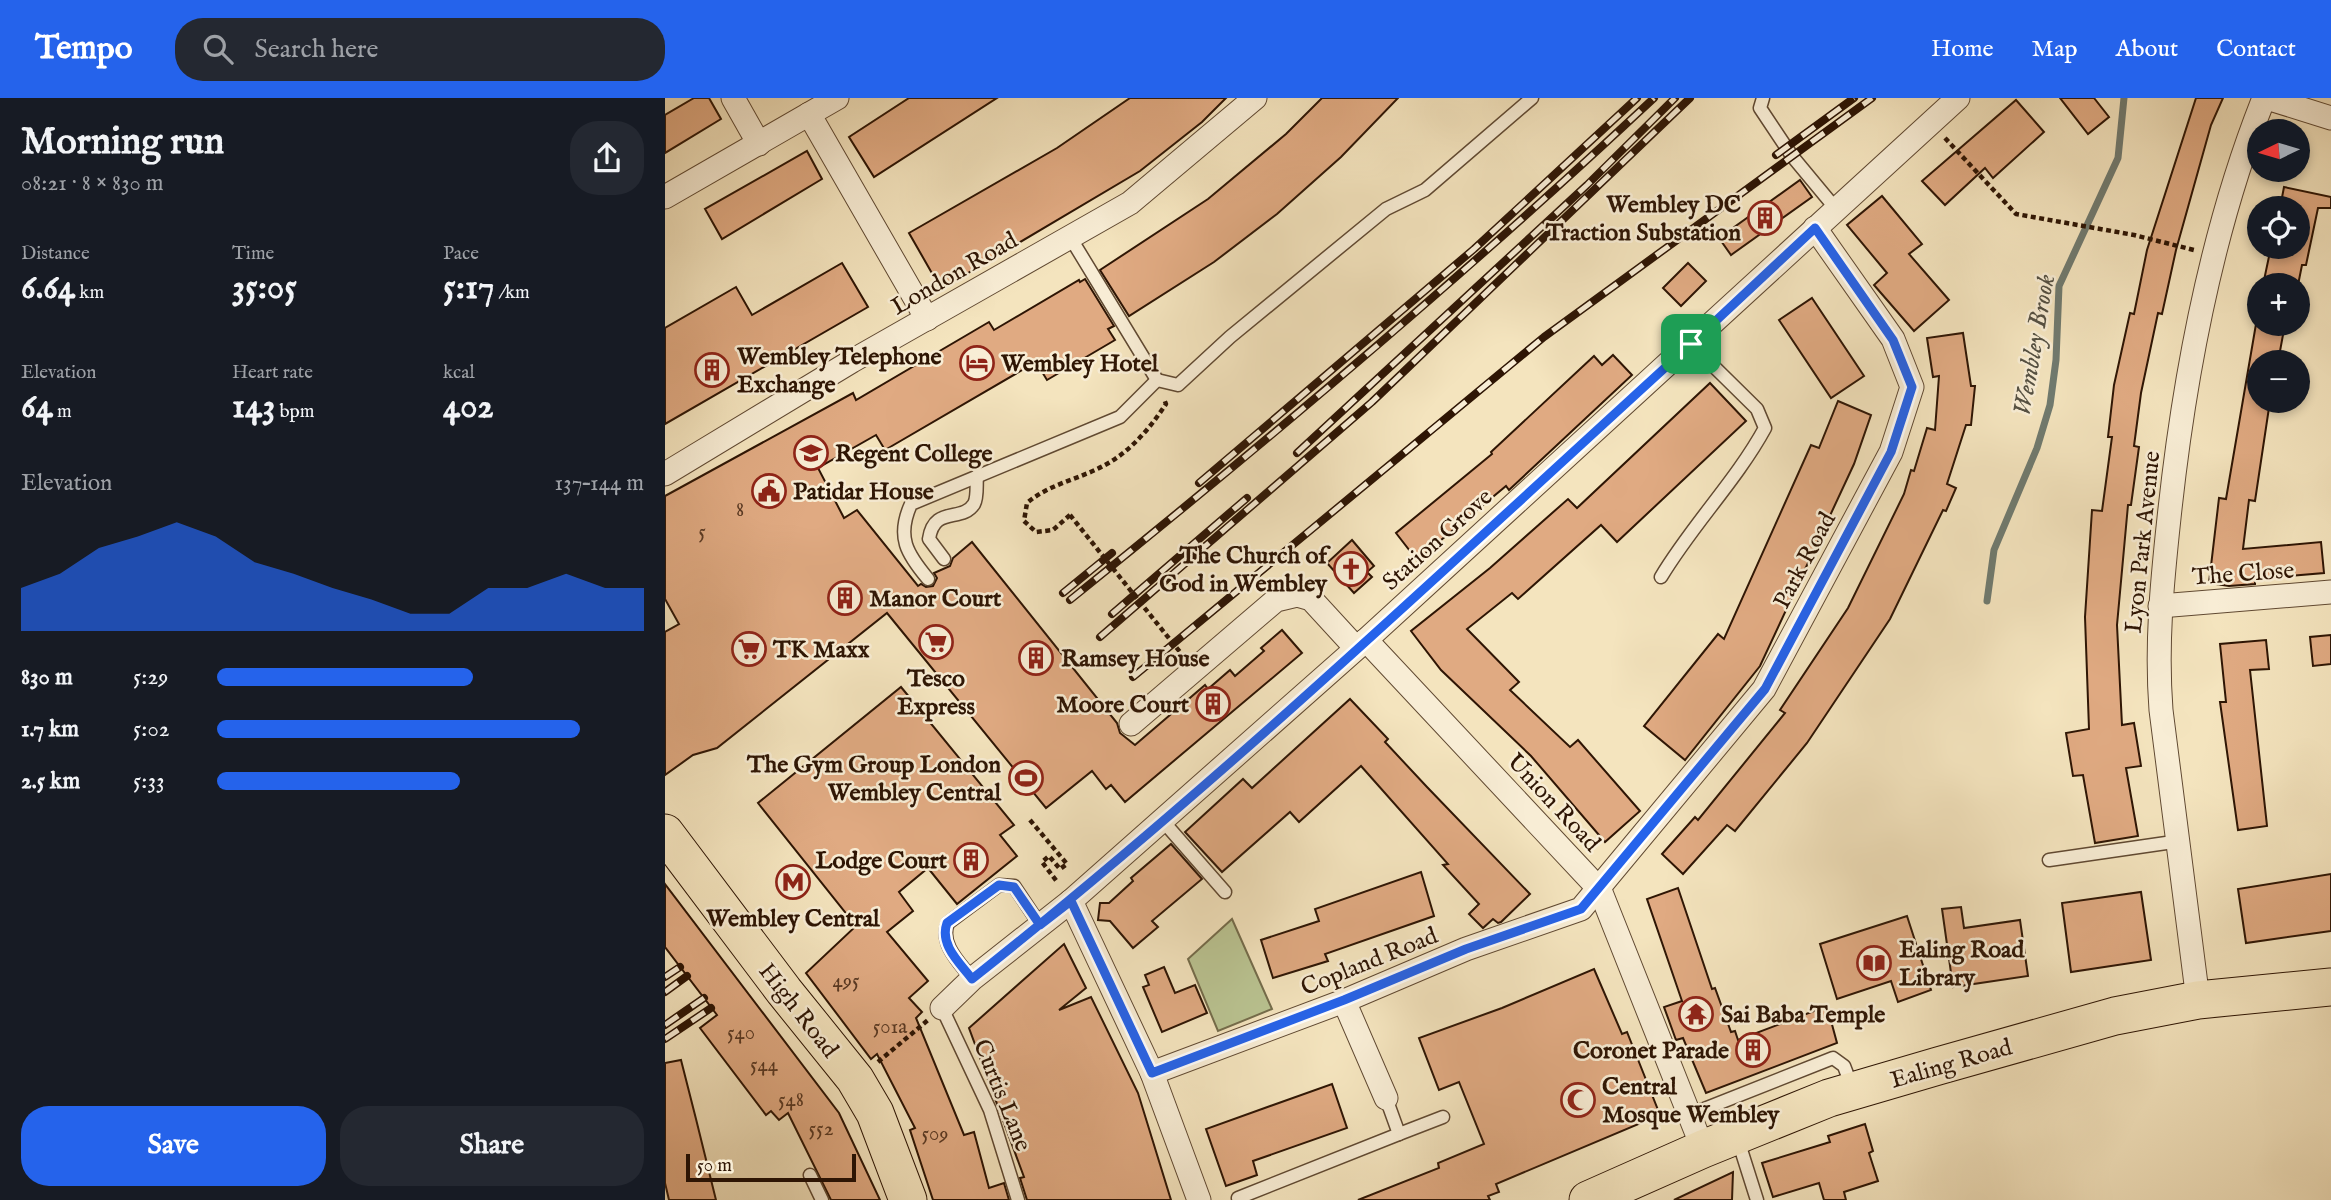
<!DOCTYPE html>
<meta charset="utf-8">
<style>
:root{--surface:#171b24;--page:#242831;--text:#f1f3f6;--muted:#9ea1a6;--accent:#2563eb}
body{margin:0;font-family:"IM FELL English",serif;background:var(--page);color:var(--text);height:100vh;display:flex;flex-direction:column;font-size:26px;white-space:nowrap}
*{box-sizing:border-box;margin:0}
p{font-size:23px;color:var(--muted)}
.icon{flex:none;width:38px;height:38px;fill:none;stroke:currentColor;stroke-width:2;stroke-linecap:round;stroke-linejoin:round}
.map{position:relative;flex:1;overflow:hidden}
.panel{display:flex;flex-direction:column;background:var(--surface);width:665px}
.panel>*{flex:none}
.needle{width:46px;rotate:265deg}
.controls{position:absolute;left:1582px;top:21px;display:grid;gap:14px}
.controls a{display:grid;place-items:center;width:63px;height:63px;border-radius:50%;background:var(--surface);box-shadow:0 4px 10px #0003;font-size:35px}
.scale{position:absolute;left:21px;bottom:18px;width:170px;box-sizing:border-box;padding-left:7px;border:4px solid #2e1504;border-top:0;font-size:19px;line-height:24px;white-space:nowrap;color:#2e1504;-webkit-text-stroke:5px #f8edd5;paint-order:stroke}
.pin{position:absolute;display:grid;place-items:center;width:60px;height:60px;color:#fff;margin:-30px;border-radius:14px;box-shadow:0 4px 10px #0006}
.round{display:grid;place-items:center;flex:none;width:74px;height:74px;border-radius:28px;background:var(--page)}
.summary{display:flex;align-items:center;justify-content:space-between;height:119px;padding:0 21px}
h1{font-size:38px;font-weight:700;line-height:52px}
.metrics{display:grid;grid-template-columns:repeat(3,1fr);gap:10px;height:119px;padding:7px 21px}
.metrics div{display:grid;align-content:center}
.metrics b{font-size:35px;font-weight:700}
.metrics small{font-size:19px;font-weight:400}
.metrics p{font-size:19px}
.chart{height:196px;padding:14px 21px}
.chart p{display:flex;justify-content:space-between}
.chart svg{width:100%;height:126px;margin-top:7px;fill:var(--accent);opacity:.7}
.action{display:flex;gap:14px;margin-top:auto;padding:14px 21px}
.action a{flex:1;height:80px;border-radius:28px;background:var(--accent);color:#fff;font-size:28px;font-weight:700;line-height:80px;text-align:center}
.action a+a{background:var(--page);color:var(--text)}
ul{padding:0 21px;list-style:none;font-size:23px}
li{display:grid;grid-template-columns:112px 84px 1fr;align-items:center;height:52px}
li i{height:18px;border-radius:9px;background:var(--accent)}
header{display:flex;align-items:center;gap:42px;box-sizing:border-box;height:98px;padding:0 35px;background:var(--accent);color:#fff}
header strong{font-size:33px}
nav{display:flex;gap:38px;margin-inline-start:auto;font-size:24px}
.search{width:490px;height:63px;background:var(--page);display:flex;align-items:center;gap:18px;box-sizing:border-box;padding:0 24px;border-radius:28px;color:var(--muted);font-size:26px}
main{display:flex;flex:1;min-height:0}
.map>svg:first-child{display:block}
.green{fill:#bac492;stroke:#746c4b;stroke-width:2}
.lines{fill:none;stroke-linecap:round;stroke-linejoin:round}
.stream{stroke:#707a6f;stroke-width:7}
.building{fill:#e0aa82;stroke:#2e1504;stroke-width:2}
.lane-casing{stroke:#604932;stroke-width:15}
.street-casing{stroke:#604932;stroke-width:25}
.primary-casing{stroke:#2e1504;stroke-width:39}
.path{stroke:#2e1504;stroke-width:4.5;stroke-dasharray:5 3.5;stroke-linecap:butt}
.lane{stroke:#f8edd5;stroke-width:12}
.street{stroke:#f8edd5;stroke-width:23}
.primary{stroke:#f4e4be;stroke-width:37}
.rail-casing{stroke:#2e1504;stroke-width:8}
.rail{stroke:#f8edd5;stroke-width:5;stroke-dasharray:16;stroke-linecap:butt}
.path-bridge{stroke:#2e1504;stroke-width:4.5;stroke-dasharray:5 3.5;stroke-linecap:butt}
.route-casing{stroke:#fff;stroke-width:14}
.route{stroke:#2563eb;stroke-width:9}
.labels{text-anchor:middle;stroke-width:5;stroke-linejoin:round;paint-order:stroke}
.number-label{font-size:21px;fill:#5a3a24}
.poi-label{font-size:24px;font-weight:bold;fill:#2e1504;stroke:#f8edd5;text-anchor:start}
.street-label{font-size:24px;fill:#2e1504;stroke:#f8edd5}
.water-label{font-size:26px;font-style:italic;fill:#545042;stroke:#f8edd5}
</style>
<header>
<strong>Tempo</strong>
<div class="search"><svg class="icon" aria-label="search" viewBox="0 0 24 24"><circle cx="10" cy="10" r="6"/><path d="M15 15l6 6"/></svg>Search here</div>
<nav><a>Home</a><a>Map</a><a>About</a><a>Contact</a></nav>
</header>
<main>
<section class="panel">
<div class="summary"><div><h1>Morning run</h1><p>08:21 · 8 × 830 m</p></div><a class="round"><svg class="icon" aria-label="share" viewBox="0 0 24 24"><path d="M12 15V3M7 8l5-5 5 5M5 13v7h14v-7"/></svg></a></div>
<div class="metrics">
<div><p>Distance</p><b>6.64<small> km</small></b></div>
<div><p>Time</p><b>35:05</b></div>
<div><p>Pace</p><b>5:17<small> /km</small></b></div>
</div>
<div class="metrics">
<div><p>Elevation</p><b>64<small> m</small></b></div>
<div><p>Heart rate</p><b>143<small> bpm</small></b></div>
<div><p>kcal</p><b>402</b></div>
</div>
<div class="chart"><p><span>Elevation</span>137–144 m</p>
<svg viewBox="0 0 160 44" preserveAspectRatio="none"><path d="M0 44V29L10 24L20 15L30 11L40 6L50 11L60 20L70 24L80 29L90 33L100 38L110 38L120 29L130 29L140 24L150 29L160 29V44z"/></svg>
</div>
<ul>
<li><b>830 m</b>5:29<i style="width:60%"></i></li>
<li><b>1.7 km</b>5:02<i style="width:85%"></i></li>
<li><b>2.5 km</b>5:33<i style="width:57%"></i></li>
</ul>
<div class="action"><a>Save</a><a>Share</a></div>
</section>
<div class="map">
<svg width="1666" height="1102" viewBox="0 0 1666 1102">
<rect width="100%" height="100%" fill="#f4e4be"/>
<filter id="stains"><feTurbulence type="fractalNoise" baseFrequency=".00286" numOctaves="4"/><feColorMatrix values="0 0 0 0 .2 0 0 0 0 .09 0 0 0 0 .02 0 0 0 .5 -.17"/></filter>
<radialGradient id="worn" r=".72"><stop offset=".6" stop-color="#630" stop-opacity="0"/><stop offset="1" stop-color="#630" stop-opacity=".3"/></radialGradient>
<path class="green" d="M567 821 607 911 553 933 523 861Z"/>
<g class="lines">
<path class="stream" d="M1322 503 1329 452 1372 350 1385 307 1391 262 1394 188 1453 60 1459 0"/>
</g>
<g class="building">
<path d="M29 0H44L56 21 0 55V17Z"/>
<path d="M244 0H332L209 79 184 39Z"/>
<path d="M465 0H561L537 24 475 73 276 191 244 135 392 50Z"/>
<path d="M657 0H733L676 59 612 116 549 164 464 218 435 172 543 101 621 36Z"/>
<path d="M1395 0H1429L1444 19 1423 36Z"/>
<path d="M1531 0H1558L1546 27 1511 152 1497 216 1493 215 1476 295 1469 348 1474 349 1466 407H1463L1452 527 1457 627 1469 625 1476 668 1461 670 1473 738 1430 745 1418 677 1408 678 1401 635 1424 631 1420 519 1427 412 1437 413 1447 339H1443L1449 287 1465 215 1469 216 1482 152Z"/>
<path d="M1351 2 1379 34 1328 80 1320 70 1280 107 1257 83Z"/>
<path d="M142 53 157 81 57 141 40 111Z"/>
<path d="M1135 82 1147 99 1066 157 1054 140Z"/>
<path d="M1619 89 1666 99V110H1653L1641 167H1637L1633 187H1598L1606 149H1633V110H1615Z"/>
<path d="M1217 98 1257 146 1244 156 1284 202 1249 233 1209 187 1222 175 1182 127Z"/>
<path d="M177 165 203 209 0 326V230L71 189 87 217Z"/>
<path d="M1023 165 1041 183 1016 208 998 190Z"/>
<path d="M420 181 449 228 443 231 450 242 382 282 371 264 220 352 211 337 153 370 179 420 192 412 253 488 256 486 261 489 268 488 272 480 269 475 285 468 288 460 307 444 452 625 455 635 470 647 540 587 543 591 565 572 570 578 599 553 596 550 617 532 637 555 460 704 446 687 441 691 427 673 381 710 222 515 52 650 28 657 0 677V534L14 526 0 501V398L188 295 191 302 324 224 329 232 414 182 415 184Z"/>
<path d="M1147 200 1199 278 1166 300 1114 222Z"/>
<path d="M1591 226H1620L1613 264H1594V303H1605L1590 403 1584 402 1578 451 1656 444 1659 475 1590 481V486L1564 488 1544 485 1554 400 1561 401Z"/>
<path d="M1298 235 1306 288H1310L1306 327H1301L1282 386 1291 390 1281 413 1278 412 1225 521 1142 645 1070 733 1062 727 1018 776 997 756 1030 719 1033 722 1120 615 1115 612 1183 510 1239 396 1246 372 1249 373 1262 330 1270 332 1274 278 1268 279 1262 240Z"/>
<path d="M948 257 967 277 844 392 841 388 752 462 731 435 827 356 826 354 929 258 937 267Z"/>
<path d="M1045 285 1081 323 952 444 936 427 853 501 847 495 802 531 854 584 845 592 905 649 913 642 975 713 940 744 866 658 776 572 746 533 825 470 903 401 912 410Z"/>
<path d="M1173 303 1206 317 1189 366 1095 568 1020 662 979 628 1053 536 1059 541 1146 347 1154 350Z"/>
<path d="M687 442 709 468 702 474 707 479 689 495 662 465Z"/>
<path d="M1666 537V566L1648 568 1645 539Z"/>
<path d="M1601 542 1604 571 1585 572 1602 728 1573 732 1555 604H1561L1555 546Z"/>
<path d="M236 589 349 727 335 737 352 758 292 806 263 770 234 794 248 813 222 834 263 883 244 900 257 914 251 920 299 1037 309 1034 324 1090 339 1085 344 1102H268L245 1032 250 1030 212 956 206 961 141 875 191 828 93 705Z"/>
<path d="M685 601 723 641 720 644 762 689 865 796 836 824 833 825 828 821 818 830 804 816 814 806 778 767 783 766 696 668 634 724 625 714 557 774 520 734 578 681 587 690Z"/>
<path d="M506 746 537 781 487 823 493 829 468 850 445 823 433 822 435 805H444L468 783 466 780Z"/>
<path d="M756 774 769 818 660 856 663 863 608 880 596 842 654 823 650 811Z"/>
<path d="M1666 776V833L1581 845 1573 791Z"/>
<path d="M0 786 174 1015 215 1102H166L123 1015 114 1022 106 1013 101 1017 35 930 52 917 0 849Z"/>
<path d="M1013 790 1047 891 1050 890 1066 934 1070 933 1073 942 1162 908 1172 945 1041 995 1018 940 1011 942 999 909 1017 903 982 801Z"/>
<path d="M1476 794 1486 862 1406 874 1397 805Z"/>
<path d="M1296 809 1299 830 1355 822 1363 878 1288 889 1277 811Z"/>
<path d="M1242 818 1266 892 1233 904 1226 883 1172 901 1155 846Z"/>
<path d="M399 846 421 890 394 912 426 899 473 995 506 1102H362L355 1080 359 1079 304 930Z"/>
<path d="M499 869 510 895 530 887 542 915 497 934 478 889 484 887 480 877Z"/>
<path d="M929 871 957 936 962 934 995 1017 831 1086 834 1094 823 1098 825 1102H693L774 1070 773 1065 819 1046 794 984 774 992 754 940 837 910Z"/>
<path d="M16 962 31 1021 51 1102H4L0 1085V965Z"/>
<path d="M667 986 682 1030 588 1063 592 1077 561 1088 541 1031Z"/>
<path d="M1200 1026 1208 1053 1204 1055 1213 1083 1179 1094 1181 1102H1159L1154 1085 1108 1099 1097 1065 1165 1044 1163 1038Z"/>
<path d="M1068 1074 1067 1102H1009Z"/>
</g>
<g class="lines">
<g class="lane-casing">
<g id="lane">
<path d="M1098 0 1095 10 1127 58 1171 111"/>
<path d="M405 139 492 282 513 287 565 239 721 111 760 92 867 0"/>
<path d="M279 461 264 441C269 407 297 425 309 406 313 399 311 386 312 378"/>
<path d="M996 479C1027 427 1071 383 1100 330L1092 311 1026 246"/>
<path d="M263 481C242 456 231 439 246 406L455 319 492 282"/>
<path d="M497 722 560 794"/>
<path d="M1384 762 1515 743"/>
<path d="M307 881C295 865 274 846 283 825L334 787 349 788 375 827"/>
<path d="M277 910 325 1012 353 1102"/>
<path d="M1024 1017 1168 960 1179 968 1187 989"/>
<path d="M734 1036 778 1019"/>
<path d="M1072 1039 1092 1102"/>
<path d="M145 1077 157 1102"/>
<path d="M573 1100 734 1036 721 1000"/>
</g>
</g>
<g class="street-casing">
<g id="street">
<path d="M68 0 94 46"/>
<path d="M1602 0 1666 20"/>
<path d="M144 16 262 221"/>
<path d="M0 99 172 0"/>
<path d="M0 376 187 263 465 105 590 0"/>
<path d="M1495 508 1666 494"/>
<path d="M701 542 935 792 1038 1051"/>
<path d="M466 626 611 502 632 497 646 501 691 550"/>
<path d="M406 803 487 975 534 1102"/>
<path d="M1533 902 1496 612C1491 547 1497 485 1504 420 1519 278 1546 133 1599 0"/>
<path d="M679 903 721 1000"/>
<path d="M277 910 307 881 406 803 701 542 1293 0"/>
<path d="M487 975 679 903 801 851 916 811 1099 591 1226 354 1247 289 1228 241 1150 130"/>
</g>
</g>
<g class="primary-casing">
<g id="primary">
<path d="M0 735 119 893 190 981 210 1015 243 1102"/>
<path d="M923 1102 1038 1051 1164 1000 1273 968 1450 918 1533 902 1666 889"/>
</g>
</g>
<g class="path">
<path d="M1280 40 1351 116 1469 137 1529 152"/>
<path d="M405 417 388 432 371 434 359 423 362 405C384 386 415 381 440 367 466 353 485 330 501 306L499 301"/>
<path d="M365 722 402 766 395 771 384 758 377 764 393 785"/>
<path d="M213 964 263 922"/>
</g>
<use href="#lane" class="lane"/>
<use href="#street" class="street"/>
<use href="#primary" class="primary"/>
<g class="rail-casing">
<g id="rail">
<path d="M1111 57 1189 0"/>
<path d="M632 355 922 87 1010 0"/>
<path d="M534 385 809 151 972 0"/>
<path d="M398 495 447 455"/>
<path d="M405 502C605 341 801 176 989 0"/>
<path d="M447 516 582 400"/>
<path d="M435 539 707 304 1025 0"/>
<path d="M468 579 879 239 1207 0"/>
<path d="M0 879 15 869"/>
<path d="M0 894 22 878"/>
<path d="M0 927 39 900"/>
<path d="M0 941 46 910"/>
</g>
</g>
<use href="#rail" class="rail"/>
<path class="path-bridge" d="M405 417 519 559"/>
</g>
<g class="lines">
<g class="route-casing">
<path id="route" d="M1026 246C790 461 557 683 307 881 295 865 274 847 282 825L334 787 349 789 375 827 406 803 487 975 679 902 801 851 916 811 1100 591 1226 354 1247 289 1228 242 1150 130 1026 246"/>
</g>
<use href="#route" class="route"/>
</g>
<defs>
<g id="building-ring" transform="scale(1.75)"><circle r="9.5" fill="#f8edd5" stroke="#8f2418" stroke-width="1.5"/><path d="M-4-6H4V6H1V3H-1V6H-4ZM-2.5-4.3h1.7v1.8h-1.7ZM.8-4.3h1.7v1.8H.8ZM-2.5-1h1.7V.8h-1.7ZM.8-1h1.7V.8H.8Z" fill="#8f2418"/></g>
<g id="hotel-ring" transform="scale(1.75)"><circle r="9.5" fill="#f8edd5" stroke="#8f2418" stroke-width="1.5"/><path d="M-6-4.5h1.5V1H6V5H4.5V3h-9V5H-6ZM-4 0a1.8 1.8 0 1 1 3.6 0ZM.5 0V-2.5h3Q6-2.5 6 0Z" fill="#8f2418"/></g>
<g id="university-ring" transform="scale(1.75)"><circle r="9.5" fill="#f8edd5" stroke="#8f2418" stroke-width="1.5"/><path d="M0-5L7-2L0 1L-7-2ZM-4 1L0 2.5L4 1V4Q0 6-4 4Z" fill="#8f2418"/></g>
<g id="civic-ring" transform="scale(1.75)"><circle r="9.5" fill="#f8edd5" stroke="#8f2418" stroke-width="1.5"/><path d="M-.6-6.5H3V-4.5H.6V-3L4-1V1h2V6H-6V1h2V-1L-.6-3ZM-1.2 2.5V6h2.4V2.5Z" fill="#8f2418"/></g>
<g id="church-ring" transform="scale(1.75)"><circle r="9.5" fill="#f8edd5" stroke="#8f2418" stroke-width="1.5"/><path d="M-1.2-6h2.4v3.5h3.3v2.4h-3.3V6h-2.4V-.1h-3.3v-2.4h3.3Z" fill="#8f2418"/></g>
<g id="supermarket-ring" transform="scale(1.75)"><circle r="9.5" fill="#f8edd5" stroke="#8f2418" stroke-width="1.5"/><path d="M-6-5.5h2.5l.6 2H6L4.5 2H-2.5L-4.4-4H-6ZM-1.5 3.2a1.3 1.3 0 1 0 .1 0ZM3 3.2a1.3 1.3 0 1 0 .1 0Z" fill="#8f2418"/></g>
<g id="stadium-ring" transform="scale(1.75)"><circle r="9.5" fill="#f8edd5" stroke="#8f2418" stroke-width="1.5"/><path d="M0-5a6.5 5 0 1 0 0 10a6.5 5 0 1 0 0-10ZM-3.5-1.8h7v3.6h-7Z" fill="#8f2418"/></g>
<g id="metro-ring" transform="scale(1.75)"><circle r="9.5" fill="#f8edd5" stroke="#8f2418" stroke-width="1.5"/><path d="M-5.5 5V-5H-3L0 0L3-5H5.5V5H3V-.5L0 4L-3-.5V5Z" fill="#8f2418"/></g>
<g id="library-ring" transform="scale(1.75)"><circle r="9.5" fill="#f8edd5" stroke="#8f2418" stroke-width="1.5"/><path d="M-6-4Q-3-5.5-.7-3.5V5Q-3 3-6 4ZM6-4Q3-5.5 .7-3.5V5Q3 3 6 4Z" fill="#8f2418"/></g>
<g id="temple-ring" transform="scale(1.75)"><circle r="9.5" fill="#f8edd5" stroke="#8f2418" stroke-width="1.5"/><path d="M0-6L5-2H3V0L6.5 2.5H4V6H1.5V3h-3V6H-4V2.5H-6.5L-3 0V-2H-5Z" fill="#8f2418"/></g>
<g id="mosque-ring" transform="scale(1.75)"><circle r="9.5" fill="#f8edd5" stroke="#8f2418" stroke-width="1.5"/><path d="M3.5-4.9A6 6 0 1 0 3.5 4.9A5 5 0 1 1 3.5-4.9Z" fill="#8f2418"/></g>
</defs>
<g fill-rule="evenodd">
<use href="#building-ring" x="1100" y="120"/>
<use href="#hotel-ring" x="312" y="265"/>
<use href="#building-ring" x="47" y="272"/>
<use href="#university-ring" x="146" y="355"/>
<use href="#civic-ring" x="104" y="393"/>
<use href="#church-ring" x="686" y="471"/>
<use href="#building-ring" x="180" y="500"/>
<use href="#supermarket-ring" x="271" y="544"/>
<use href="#supermarket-ring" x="84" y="551"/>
<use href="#building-ring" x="371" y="560"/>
<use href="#building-ring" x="548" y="606"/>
<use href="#stadium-ring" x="361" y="680"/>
<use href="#building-ring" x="306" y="762"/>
<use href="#metro-ring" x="128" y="784"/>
<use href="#library-ring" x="1209" y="865"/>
<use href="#temple-ring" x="1031" y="916"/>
<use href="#building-ring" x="1088" y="952"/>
<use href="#mosque-ring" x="913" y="1002"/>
</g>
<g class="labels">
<g class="number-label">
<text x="75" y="418">8</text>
<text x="37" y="440">5</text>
<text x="181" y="889">495</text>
<text x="225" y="935">501a</text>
<text x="76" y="941">540</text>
<text x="99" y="973">544</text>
<text x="126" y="1008">548</text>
<text x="156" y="1037">552</text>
<text x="270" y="1042">509</text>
</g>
<g class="poi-label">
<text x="1076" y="114" text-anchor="end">Wembley DC<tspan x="1076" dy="28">Traction Substation</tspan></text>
<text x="72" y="266">Wembley Telephone<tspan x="72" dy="28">Exchange</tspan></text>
<text x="336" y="273">Wembley Hotel</text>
<text x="170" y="363">Regent College</text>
<text x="128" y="401">Patidar House</text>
<text x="662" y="465" text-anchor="end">The Church of<tspan x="662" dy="28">God in Wembley</tspan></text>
<text x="204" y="508">Manor Court</text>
<text x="108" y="559">TK Maxx</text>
<text x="396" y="568">Ramsey House</text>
<text x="271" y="588" text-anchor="middle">Tesco<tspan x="271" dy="28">Express</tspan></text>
<text x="524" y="614" text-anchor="end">Moore Court</text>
<text x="336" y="674" text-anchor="end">The Gym Group London<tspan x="336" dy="28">Wembley Central</tspan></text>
<text x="282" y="770" text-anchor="end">Lodge Court</text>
<text x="128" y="828" text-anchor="middle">Wembley Central</text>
<text x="1234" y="859">Ealing Road<tspan x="1234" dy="28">Library</tspan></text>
<text x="1056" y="924">Sai Baba Temple</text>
<text x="1064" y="960" text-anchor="end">Coronet Parade</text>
<text x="937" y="996">Central<tspan x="937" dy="28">Mosque Wembley</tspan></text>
</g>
<g class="street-label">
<text transform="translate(289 175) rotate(-30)" y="8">London Road</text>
<text transform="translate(772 441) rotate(-42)" y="8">Station Grove</text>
<text transform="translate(1477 444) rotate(-84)" y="8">Lyon Park Avenue</text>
<text transform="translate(1139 462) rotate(-62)" y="8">Park Road</text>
<text transform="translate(1578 475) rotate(-4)" y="8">The Close</text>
<text transform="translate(889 704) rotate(47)" y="8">Union Road</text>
<text transform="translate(704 863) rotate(-22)" y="8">Copland Road</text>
<text transform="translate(134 912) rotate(52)" y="8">High Road</text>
<text transform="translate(1286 965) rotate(-16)" y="8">Ealing Road</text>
<text transform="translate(338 997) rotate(68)" y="8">Curtis Lane</text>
</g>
<g class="water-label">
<text transform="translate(1368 247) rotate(-80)" y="9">Wembley Brook</text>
</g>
</g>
<rect width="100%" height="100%" filter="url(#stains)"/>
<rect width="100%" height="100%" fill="url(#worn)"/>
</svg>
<div class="controls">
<a><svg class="needle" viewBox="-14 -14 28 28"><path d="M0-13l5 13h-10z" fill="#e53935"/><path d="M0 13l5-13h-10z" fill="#9ea1a6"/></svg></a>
<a><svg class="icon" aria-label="locate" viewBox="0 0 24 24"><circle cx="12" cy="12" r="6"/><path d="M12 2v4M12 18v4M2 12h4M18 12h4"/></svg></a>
<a>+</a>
<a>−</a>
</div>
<div class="scale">50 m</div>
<div class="pin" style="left:1026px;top:246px;background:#1e9e55"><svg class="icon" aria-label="arrive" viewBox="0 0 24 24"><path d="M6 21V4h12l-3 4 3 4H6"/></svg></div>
</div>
</main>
